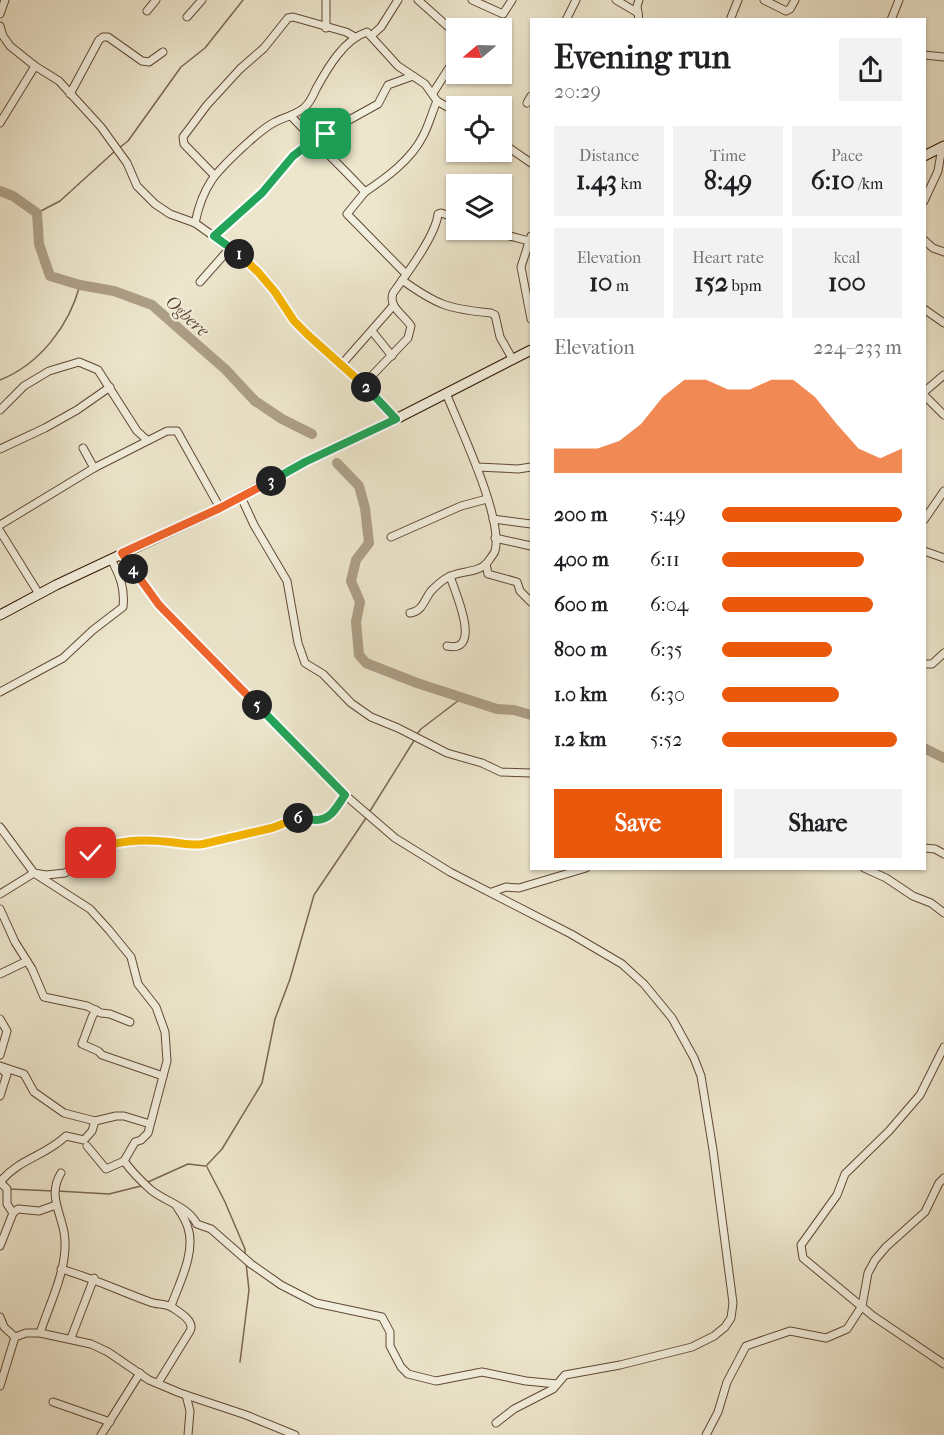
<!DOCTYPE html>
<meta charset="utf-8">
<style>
:root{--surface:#fff;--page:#f2f2f2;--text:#202124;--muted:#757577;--accent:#ea580c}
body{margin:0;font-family:"IM FELL French Canon",serif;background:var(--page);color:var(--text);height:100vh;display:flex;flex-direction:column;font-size:22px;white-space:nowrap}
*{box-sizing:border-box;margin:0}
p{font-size:20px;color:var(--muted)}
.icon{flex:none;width:33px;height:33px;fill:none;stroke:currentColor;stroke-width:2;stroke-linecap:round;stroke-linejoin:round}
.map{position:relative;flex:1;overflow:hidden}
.side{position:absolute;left:530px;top:18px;width:396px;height:852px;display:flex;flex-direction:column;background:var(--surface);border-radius:0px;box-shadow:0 2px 4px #0004}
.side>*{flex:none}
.needle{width:39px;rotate:251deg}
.buttons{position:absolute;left:446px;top:18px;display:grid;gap:12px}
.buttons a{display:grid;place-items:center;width:66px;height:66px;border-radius:0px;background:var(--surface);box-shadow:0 2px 4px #0004;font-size:30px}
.pin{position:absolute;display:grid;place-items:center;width:51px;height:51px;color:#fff;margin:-26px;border-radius:12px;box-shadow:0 3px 9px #0006}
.km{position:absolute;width:30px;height:30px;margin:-15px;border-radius:50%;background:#222;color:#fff;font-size:16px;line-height:30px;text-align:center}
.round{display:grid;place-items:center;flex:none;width:63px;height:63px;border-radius:0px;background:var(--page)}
.headline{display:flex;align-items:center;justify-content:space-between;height:102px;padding:0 24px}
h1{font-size:33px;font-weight:700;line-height:45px}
.metrics{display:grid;grid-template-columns:repeat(3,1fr);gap:9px;height:102px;padding:6px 24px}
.metrics div{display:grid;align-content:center;border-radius:0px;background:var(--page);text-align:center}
.metrics b{font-size:26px;font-weight:700}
.metrics small{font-size:16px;font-weight:400}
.metrics p{font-size:16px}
.chart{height:168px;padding:12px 24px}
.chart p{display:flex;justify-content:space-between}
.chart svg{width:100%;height:108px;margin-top:6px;fill:var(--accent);opacity:.7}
.button{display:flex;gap:12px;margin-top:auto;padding:12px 24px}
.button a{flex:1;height:69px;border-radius:0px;background:var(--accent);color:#fff;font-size:24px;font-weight:700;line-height:69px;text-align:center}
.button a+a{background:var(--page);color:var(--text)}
ul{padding:0 24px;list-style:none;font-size:20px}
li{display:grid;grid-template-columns:96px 72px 1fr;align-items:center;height:45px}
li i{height:15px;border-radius:8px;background:var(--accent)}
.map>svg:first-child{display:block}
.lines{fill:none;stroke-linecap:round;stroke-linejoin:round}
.stream{stroke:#7b6752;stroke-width:1.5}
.river{stroke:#ad9f87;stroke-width:10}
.minor-casing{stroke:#604834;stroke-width:9}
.secondary-casing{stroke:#311402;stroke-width:11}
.minor{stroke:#f3efde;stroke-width:7}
.secondary{stroke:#f3efde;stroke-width:9}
.split-1-casing{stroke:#fff;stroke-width:12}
.split-2-casing{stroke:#fff;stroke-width:12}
.split-3-casing{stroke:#fff;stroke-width:12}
.split-4-casing{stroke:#fff;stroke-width:12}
.split-5-casing{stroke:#fff;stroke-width:12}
.split-6-casing{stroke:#fff;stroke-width:12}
.split-7-casing{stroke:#fff;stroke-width:12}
.split-1{stroke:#22a559;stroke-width:8}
.split-2{stroke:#f5b400;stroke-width:8}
.split-3{stroke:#22a559;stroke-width:8}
.split-4{stroke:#f0652b;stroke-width:8}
.split-5{stroke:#f0652b;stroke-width:8}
.split-6{stroke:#22a559;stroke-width:8}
.split-7{stroke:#f5b400;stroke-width:8}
.labels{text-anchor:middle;stroke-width:4.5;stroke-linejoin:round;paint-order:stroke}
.water-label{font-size:18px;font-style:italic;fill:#634c37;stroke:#f3efde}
</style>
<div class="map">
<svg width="944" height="1435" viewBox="0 0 944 1435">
<rect width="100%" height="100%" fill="#ede6cc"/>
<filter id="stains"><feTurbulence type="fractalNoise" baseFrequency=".00333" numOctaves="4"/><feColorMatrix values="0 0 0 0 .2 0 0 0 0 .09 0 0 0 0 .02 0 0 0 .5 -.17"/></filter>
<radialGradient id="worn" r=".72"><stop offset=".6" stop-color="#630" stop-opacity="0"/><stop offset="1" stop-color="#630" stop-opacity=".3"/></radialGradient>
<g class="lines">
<g class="stream">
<path d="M119 148 128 141 181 67 205 48 243 0"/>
<path d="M37 213 60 201 115 151"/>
<path d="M0 380C40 364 69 326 80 285"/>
<path d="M417 734 421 729 463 697"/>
<path d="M370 811 415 739"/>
<path d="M206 1166 222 1149 262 1083 275 1019 290 979 314 895 366 818"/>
<path d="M207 1167 225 1202 245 1249V1256"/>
<path d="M148 1182 188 1164 205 1166"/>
<path d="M9 1189 53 1191"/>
<path d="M57 1191 109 1194 141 1186"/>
<path d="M240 1362 249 1290 246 1263"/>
</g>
<g class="river">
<path d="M0 191 13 196 37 213 39 244 50 276 80 285 114 291 152 305 225 369 255 401 282 419 312 434"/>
<path d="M337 463 359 486 365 508 369 543 356 560 351 581 360 602 356 622 359 655 366 663 417 683 497 709 514 710 531 715"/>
<path d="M924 748 944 758"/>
</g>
<g class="minor-casing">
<g id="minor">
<path d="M418 0 456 34"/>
<path d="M472 0 503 14 512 0"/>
<path d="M616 0 638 13"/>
<path d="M764 0 786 11 790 9 795 0"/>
<path d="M147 11 156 0"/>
<path d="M0 14 5 0"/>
<path d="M187 17 202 0"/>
<path d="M566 20 576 0"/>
<path d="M639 20 637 6 639 0"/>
<path d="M730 20 738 0"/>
<path d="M891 20 899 0"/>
<path d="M0 26 3 36 10 46 35 66 59 81 101 127 127 163 137 186 155 204 170 214 195 223 243 257 275 292 294 321 378 398 396 419"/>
<path d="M326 28V0"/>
<path d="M371 36 381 27 398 0"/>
<path d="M924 55 944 57"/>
<path d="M433 93 456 57"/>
<path d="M70 94 99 40 103 37H108L142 61 149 62 163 52"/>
<path d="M527 103 531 96"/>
<path d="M291 116C315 142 341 166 365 192 386 178 411 160 423 136 429 125 432 112 437 101"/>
<path d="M0 123 35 66"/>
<path d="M501 142 531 163"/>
<path d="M214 175 184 144 183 137 207 105 240 69 264 48 288 18 293 17 346 32 355 37"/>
<path d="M365 192 347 214 406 274"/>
<path d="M924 201 938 171 942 147"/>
<path d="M195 223C203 185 215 173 243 147 252 139 263 128 275 122 285 117 295 115 304 108 310 103 313 96 316 89 327 69 344 39 367 32L398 66 425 84 437 101 456 112"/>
<path d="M487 230 529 241"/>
<path d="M214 236 263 193 293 156 313 140 378 104 388 85 413 76"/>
<path d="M531 236 521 267 531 319"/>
<path d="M924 240 933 248 944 252"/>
<path d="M402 280C437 305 448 309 491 313L495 315 500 337 513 360"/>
<path d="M200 282 230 248"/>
<path d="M924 309 944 323"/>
<path d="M372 331 392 356"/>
<path d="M342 364 393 306"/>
<path d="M363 385 408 338 411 326C404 315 388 307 393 293 406 275 436 235 438 214L441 213 456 218"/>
<path d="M924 392 944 375"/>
<path d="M924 395 944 415"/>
<path d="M0 410 24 386 49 371 79 362 98 370 137 431 147 440"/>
<path d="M83 448 94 468 167 431H177L220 508"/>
<path d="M0 449 45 428 77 410 110 387"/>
<path d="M477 467 518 469 531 467"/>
<path d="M241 497 254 525 287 581 298 643 305 663 323 674 351 703 371 717 398 728 447 753 482 763 501 772 531 773"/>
<path d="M493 519 531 524"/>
<path d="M924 520 944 491"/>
<path d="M0 525 94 468"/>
<path d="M0 531 39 594"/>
<path d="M391 537 461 506 487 499"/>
<path d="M495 538 531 546"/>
<path d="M924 551 944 558"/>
<path d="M122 553 159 605 345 795 395 838 450 872 571 934 622 964 644 984 672 1018 694 1058 701 1076 713 1150 733 1303 731 1318 725 1327 714 1336 692 1347 620 1365 565 1375 553 1389 514 1409 496 1423"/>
<path d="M486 564 488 574 517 582 520 591 531 602"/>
<path d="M410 613C423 611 424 600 431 591 435 587 440 582 445 579 457 570 477 574 487 563 489 560 494 554 495 551 504 519 459 426 446 393"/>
<path d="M447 646C484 654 454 590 450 576"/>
<path d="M924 664H932L944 653"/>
<path d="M0 692 63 658 93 630 123 607C125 588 120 576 111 559"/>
<path d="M0 827 34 873 90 909 109 930 131 957 138 984 156 1007 165 1032 167 1061 148 1133 141 1140 135 1142 124 1161"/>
<path d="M924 848 935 849 944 854"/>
<path d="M864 868 886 878 913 896 931 903 944 913"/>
<path d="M492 892 506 887 519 888 586 868"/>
<path d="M0 894 34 873 46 875 65 873 84 861 91 853 110 843 166 841 194 845 272 829 292 819 301 818 319 820 332 814 345 795"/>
<path d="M0 909 15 942 32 969 44 997 87 1006 101 1013 110 1014 130 1022"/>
<path d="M0 974 27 961"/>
<path d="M96 1010 92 1017 82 1044 98 1051 102 1055 163 1076"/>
<path d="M0 1019 7 1031 0 1055"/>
<path d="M944 1047 920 1095 889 1131 845 1174 837 1195 801 1245 803 1258 873 1316 944 1364"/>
<path d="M0 1066 24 1074 34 1092 64 1113 95 1121 116 1116H124L150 1124"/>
<path d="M0 1068 7 1074 0 1096"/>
<path d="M87 1146 106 1169 124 1161C132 1172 141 1181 151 1190 166 1202 187 1206 197 1224L211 1229 251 1264 281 1285 316 1303 382 1317 390 1332V1346L401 1367 408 1374 436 1381 482 1372 526 1381 557 1384"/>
<path d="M0 1182C20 1158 44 1157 66 1136L84 1140 92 1131 95 1121"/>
<path d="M0 1182 7 1189V1204L13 1213"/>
<path d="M0 1246 13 1213 18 1209 39 1211 56 1205"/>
<path d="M61 1269C92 1278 120 1291 150 1302 157 1305 166 1303 173 1308 181 1313 195 1322 190 1331L158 1383"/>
<path d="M171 1306C179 1284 196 1252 188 1228 186 1220 181 1213 177 1207"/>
<path d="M0 1317 4 1327 15 1337"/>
<path d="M40 1333C50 1302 70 1265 64 1232 60 1211 48 1194 61 1173"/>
<path d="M15 1337 26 1333H40L91 1344 108 1352 149 1380 180 1393 246 1415 295 1435"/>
<path d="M71 1338 94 1278"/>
<path d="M0 1386 15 1337"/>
<path d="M186 1395 190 1411 188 1435"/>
<path d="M53 1402 110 1422"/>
<path d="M101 1435 140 1373"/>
<path d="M706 1435 718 1412 727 1382 746 1346 790 1331 826 1338 847 1329 862 1306 868 1273 875 1260 886 1247 925 1212 939 1183 944 1178"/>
</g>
</g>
<g class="secondary-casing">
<g id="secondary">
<path d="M924 156 944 146"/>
<path d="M0 615 56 585 220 508 305 462 396 419 531 350"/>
</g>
</g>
<use href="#minor" class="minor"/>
<use href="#secondary" class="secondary"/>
</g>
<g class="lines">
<g class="split-1-casing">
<path id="split-1" d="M239 254 214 236 262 193 293 156 314 140 326 134"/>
</g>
<g class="split-2-casing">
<path id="split-2" d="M239 254 258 272 275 292 294 321 308 335 366 387"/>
</g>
<g class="split-3-casing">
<path id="split-3" d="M271 481 305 462 396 419 366 387"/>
</g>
<g class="split-4-casing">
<path id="split-4" d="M133 569 122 553 220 508 271 481"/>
</g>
<g class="split-5-casing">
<path id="split-5" d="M133 569 159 605 257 705"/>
</g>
<g class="split-6-casing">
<path id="split-6" d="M257 705 345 795C337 806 332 819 317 820 310 820 304 818 298 818"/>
</g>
<g class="split-7-casing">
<path id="split-7" d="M91 853C114 839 143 839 170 842 181 843 191 846 203 844L272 828 298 818"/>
</g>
<use href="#split-1" class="split-1"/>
<use href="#split-2" class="split-2"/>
<use href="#split-3" class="split-3"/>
<use href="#split-4" class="split-4"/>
<use href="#split-5" class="split-5"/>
<use href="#split-6" class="split-6"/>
<use href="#split-7" class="split-7"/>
</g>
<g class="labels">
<g class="water-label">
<text transform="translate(187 316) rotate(42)" y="6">Ogbere</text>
</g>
</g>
<rect width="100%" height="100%" filter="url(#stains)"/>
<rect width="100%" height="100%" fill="url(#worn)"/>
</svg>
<div class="buttons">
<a><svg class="needle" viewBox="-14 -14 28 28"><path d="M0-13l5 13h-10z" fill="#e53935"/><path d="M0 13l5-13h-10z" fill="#757577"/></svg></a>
<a><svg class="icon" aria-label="locate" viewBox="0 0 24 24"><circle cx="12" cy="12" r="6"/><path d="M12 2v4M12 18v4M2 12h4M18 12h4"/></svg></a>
<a><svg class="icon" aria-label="layers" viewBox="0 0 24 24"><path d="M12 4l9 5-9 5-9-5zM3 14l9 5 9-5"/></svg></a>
</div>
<div class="pin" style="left:326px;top:134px;background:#1e9e55"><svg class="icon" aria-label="arrive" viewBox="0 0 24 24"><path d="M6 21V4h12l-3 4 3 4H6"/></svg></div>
<div class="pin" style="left:91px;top:853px;background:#d93025"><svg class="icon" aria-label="check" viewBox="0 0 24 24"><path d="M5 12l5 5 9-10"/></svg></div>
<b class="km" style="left:239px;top:254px">1</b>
<b class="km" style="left:366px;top:387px">2</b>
<b class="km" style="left:271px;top:481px">3</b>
<b class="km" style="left:133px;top:569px">4</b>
<b class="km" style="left:257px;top:705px">5</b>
<b class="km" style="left:298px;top:818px">6</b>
<section class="side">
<div class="headline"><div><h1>Evening run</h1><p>20:29</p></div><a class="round"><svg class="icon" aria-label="share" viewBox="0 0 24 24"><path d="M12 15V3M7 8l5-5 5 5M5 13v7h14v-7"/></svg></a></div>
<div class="metrics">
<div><p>Distance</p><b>1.43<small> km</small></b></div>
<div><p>Time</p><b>8:49</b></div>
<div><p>Pace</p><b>6:10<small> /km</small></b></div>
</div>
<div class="metrics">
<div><p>Elevation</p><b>10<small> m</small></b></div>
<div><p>Heart rate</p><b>152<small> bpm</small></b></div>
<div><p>kcal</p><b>100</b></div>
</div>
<div class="chart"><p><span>Elevation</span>224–233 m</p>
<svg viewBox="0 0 160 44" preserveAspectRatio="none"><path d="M0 44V34L10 34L20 34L30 31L40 24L50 13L60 6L70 6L80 10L90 10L100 6L110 6L120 13L130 24L140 34L150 38L160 34V44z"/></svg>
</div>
<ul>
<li><b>200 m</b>5:49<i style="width:100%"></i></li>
<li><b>400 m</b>6:11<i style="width:79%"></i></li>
<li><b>600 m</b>6:04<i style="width:84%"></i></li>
<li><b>800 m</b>6:35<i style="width:61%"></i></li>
<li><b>1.0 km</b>6:30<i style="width:65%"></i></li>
<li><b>1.2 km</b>5:52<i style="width:97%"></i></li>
</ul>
<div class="button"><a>Save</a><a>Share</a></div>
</section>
</div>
